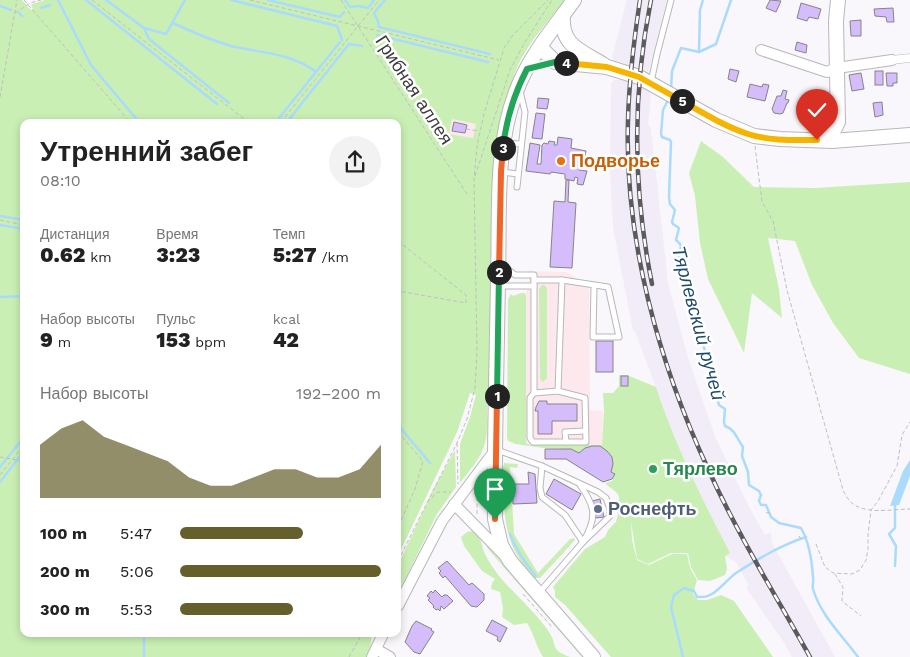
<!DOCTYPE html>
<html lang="ru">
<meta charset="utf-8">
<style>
:root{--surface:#fff;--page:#f2f2f2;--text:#222;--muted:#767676;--accent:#645f2b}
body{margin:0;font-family:"Work Sans",sans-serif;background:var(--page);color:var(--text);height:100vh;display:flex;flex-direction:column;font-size:19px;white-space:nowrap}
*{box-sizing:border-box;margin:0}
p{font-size:16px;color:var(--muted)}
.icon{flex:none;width:28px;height:28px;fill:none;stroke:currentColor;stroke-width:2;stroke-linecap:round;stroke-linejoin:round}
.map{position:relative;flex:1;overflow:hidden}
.sheet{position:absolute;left:20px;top:119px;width:381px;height:518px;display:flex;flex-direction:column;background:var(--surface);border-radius:10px;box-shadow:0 2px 8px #0003}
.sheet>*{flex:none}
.pin{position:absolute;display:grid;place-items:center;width:42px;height:42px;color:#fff;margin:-51px -21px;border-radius:50% 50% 50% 0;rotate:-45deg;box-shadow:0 0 5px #0007}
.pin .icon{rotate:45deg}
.km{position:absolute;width:25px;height:25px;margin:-12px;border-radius:50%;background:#222;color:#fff;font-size:14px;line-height:25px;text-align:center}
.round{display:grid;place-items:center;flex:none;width:52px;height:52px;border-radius:26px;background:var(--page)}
.head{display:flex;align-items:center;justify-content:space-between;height:85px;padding:0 20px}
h1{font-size:28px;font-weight:800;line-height:38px}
.metrics{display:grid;grid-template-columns:repeat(3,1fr);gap:8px;height:85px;padding:5px 20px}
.metrics div{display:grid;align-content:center}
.metrics b{font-size:21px;font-weight:800}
.metrics small{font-size:14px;font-weight:400}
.metrics p{font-size:14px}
.chart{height:140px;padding:10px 20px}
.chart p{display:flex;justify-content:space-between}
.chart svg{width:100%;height:90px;margin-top:5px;fill:var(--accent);opacity:.7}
ul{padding:0 20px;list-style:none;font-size:16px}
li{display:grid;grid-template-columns:80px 60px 1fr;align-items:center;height:38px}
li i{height:12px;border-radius:6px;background:var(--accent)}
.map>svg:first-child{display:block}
.built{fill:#f1ecf7}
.industrial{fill:#fde8ee}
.green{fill:#caefb5;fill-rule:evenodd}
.water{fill:#aadbfd}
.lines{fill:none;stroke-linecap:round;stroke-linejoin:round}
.stream{stroke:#aadbfd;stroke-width:2.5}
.building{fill:#d4bdfa;stroke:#858488}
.service-casing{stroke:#b8b7ba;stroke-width:7}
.pedestrian-casing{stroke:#b8b7ba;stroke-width:9}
.minor-casing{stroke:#b8b7ba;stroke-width:12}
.secondary-casing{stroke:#b8b7ba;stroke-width:16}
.path{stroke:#c0bec1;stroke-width:1;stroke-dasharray:4 2.5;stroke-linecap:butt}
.service{stroke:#fff;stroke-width:5}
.pedestrian{stroke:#fff;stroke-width:8}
.minor{stroke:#fff;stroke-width:10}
.secondary{stroke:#fff;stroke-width:14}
.rail-casing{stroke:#5b5a5c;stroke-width:4.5}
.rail{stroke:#fff;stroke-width:2.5;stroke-dasharray:8;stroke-linecap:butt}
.split-1-casing{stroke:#fff;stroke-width:10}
.split-2-casing{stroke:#fff;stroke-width:10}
.split-3-casing{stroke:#fff;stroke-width:10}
.split-4-casing{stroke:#fff;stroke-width:10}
.split-5-casing{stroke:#fff;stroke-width:10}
.split-6-casing{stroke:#fff;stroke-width:10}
.split-1{stroke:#f0652b;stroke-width:6}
.split-2{stroke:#22a559;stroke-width:6}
.split-3{stroke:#f0652b;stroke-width:6}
.split-4{stroke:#22a559;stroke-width:6}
.split-5{stroke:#f5b400;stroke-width:6}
.split-6{stroke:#f5b400;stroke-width:6}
.food-dot{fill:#e8710a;stroke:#fff;stroke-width:2}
.leisure-dot{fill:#2e9e5b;stroke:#fff;stroke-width:2}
.service-dot{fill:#5c6f8a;stroke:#fff;stroke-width:2}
.labels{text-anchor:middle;stroke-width:5;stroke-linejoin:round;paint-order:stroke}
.street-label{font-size:18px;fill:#3c3b3d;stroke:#fff}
.food-label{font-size:18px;font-weight:bold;fill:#c56008;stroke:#fff;text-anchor:start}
.leisure-label{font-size:18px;font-weight:bold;fill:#27864d;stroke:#fff;text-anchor:start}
.service-label{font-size:18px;font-weight:bold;fill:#4e5e75;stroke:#fff;text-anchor:start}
.water-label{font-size:19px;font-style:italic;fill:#1e4c69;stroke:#fff}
</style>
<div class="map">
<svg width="910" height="657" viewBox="0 0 910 657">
<rect width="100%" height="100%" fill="#f9f7fb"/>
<path class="built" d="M627 0H667L646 81 647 88 651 95 648 124 651 129 668 283 688 358 715 436 748 505 765 535 771 532 772 543 835 657H792L783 641 746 588 749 586 736 562 725 556 729 553 696 486 675 439 635 331H633L613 227 610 171 611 84 614 80H624L626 64 614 61 612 57Z"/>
<g class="industrial">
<path d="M452 119 476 124 473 138 449 134Z"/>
<path d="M529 271 566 272 583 282 589 289 590 410 603 411 602 445 529 444 525 440 526 292 529 282Z"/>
</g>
<g class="green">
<path d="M0 0H22L31 10 33 9 31 5 32 4 45 0H565C544 27 518 52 511 87L491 389C484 405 489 422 486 439 483 456 470 470 460 483V444L470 417 476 395 470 393 457 432 398 556V122H24V632H369C374 641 370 648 366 657H0ZM452 119 476 124 473 138 449 134Z"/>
<path d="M701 141 723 157 754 187 816 188 910 182V374L859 358 833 323 812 285 795 241 768 238 779 289 782 318 752 293 744 353 708 279 700 243 695 196 689 173Z"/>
<path d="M542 285H544L547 288V378L543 382 540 379 539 289Z"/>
<path d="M521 293H525L526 296V443L530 445H602L604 411 603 393H613L619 386V375H627L656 387C675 445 702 499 730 553L725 556 727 569 725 575 710 581 698 580 691 567 688 553H671L648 564 637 559 631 522 632 540 637 560 649 565 672 554H687L690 568 697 580 693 594 698 600H707L721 595 734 601 773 657H611L565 605 555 597V591L553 587 585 549 605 537 608 530 616 522 618 514 615 507C626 493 612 491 605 483L612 481 615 474 611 472C617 449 596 438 579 453L571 449 543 448 516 444 508 441 507 438 508 299 511 294 513 296Z"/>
<path d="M455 450 456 487 437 514 398 594V565L434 488Z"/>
<path d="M504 463 518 464 517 468 510 467 514 534 538 573 570 539 574 538 575 540 540 578H534C510 552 504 529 504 494H507L508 475H502Z"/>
<path d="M472 531C485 541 480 546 487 558 502 586 531 605 549 632 559 647 548 648 570 657H543C536 646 534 634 527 623L514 625 502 617 503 608 500 592 491 589 492 583 495 579 482 571 464 546 461 537 467 532Z"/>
<path d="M486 544 584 657H582L488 549Z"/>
</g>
<path class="water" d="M910 460V476L899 505 890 506 903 471Z"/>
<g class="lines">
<g class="stream">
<path d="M58 0 91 65 139 122"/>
<path d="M86 0 217 104"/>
<path d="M106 0 144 28 149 39 229 103"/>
<path d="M231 0 337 26 342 40"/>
<path d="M268 0 340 17 344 12"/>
<path d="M345 0 350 7 358 6 368 8 374 0"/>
<path d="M385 0 374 13 378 21 379 27 490 54"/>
<path d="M0 6 11 10"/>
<path d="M41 8 50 5"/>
<path d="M19 13 22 16"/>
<path d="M173 23C192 32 211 40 231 46 260 53 292 53 316 72"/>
<path d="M144 28 166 34 185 0"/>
<path d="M377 35 488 62"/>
<path d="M699 52 716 44 731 0"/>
<path d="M671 90 672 71 681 48 699 52 700 10 703 0"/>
<path d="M668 100 663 110 661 134 662 137 670 140 671 142 669 197 670 204 675 210 672 222 673 224 679 228 676 240C684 247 680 247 679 254 679 259 688 275 689 281 691 292 686 295 694 308L713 383 722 393 718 401 719 405 725 409 724 422 725 426C735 429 737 439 743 447L742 456 748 472 749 485 759 491 761 495 759 501 761 505H766L771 517 779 523 801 528C809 542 812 562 813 577 814 581 812 585 813 589 821 616 842 635 858 657"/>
<path d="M276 122 340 42"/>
<path d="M287 122 349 44 362 46"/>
<path d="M0 216 24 220"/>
<path d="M0 225 24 229"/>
<path d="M0 297 24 296"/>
<path d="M398 425 430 463"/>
<path d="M0 467 24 437"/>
<path d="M0 482 24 451"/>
<path d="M895 505V528L889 534 896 546 895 566"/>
<path d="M510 534C516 550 524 562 536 576"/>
<path d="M144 632V657"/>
<path d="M683 657 671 607 674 595 684 588 694 591 697 597C704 597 707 597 712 594 720 589 728 579 736 573 758 559 781 545 806 537"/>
</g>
</g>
<g class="building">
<path d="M770 0 781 1 776 12 766 8Z"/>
<path d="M801 3 821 9 818 19 809 17 807 21 797 18Z"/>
<path d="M893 8 894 22H887L886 17 875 16 874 9Z"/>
<path d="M861 20V36H851L850 21Z"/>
<path d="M797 42 807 45 806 53 795 50Z"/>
<path d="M730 69 739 71 736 82 728 79Z"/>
<rect x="875" y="71" width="8" height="14"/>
<path d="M861 73 864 89 852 91 849 75Z"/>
<path d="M886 73H897V83H893V86H887Z"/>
<path d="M750 84 762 87 763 84 769 85 765 101 747 97Z"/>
<path d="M783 90 787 91 785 99 789 100 788 103H787L783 113 780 114 774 113 772 109 777 96H781Z"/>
<path d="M538 98 549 99 547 109 537 108Z"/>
<path d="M882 102 883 115 875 117 873 103Z"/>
<path d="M536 113 545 114 542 139 532 138Z"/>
<path d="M454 122 467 125 465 133 452 131Z"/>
<path d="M558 137 572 139 571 148 586 151 585 157 580 158 579 170 587 171 583 185 577 184 578 178 575 177 574 181 565 179V174L551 172 550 174 526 171 530 143 540 145 537 164H541L542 145 544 143 548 144 549 141 555 142 554 145H557Z"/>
<path d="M566 180H569L568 202 576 203 572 268 550 267 554 201 565 202Z"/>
<rect x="596" y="341" width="17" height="31"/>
<rect x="621" y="376" width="7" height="10"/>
<path d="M539 401H547V404H577V421H552V434H538V411H535L536 407Z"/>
<path d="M592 446H600L607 451 612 457 613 464 611 472 615 474 612 479 603 482 566 459H545V449H571L579 453 585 448Z"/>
<path d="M528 472 535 474 537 503 513 504 512 484H529Z"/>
<path d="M554 479 581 494 572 510 546 494Z"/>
<path d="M600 499 604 517 596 518 592 501Z"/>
<path d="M447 561 469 585 472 583 484 594V600L477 607 471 606 445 576 443 578 439 573 441 571 438 568Z"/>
<path d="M435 590 442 597 444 595H447L453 601 444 609 441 606 440 611 438 609 436 610 433 607 434 606 428 600 430 598 427 596 431 591 433 593Z"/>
<path d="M492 620 507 628 500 642 497 640 498 637 486 631Z"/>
<path d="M416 621 432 629 431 630 434 632 420 654 414 652 405 642 412 626Z"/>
</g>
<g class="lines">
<g class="service-casing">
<g id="service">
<path d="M651 82 657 54 671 0"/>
<path d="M504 143 521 144"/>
<path d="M501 172 518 174"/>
<path d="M517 187 525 112 520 91"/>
<path d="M501 264 515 275H534V393L558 391 585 398 586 442H533L530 438V398L534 393"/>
<path d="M534 280H562L558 391"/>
<path d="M562 280 608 287 619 337H593L594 285"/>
<path d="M499 286H534"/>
<path d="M566 442 565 432 585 431"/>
<path d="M497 450 542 466 598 492 606 498 610 509V516L583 542 538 594"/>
<path d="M542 466 540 488 542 497 565 515 583 542C597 518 596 507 580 485"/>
</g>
</g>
<g class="pedestrian-casing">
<path id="pedestrian" d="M892 60 910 58"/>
</g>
<g class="minor-casing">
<g id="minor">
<path d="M761 50 827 72 837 68 892 60"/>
<path d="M454 504 504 555"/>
<path d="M398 606 442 521 496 449"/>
<path d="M376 649 390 657"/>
<path d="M372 657 384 632"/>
</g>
</g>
<g class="secondary-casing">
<g id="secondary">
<path d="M574 0C553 29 528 58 516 92 494 150 500 216 498 277 497 357 494 439 495 519L501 545 510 561 593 657"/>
<path d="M563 15C560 46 582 51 604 65"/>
<path d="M540 47 555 62 607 67 639 77 716 120 754 136 780 139 832 141 910 135"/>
<path d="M818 140 833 132 838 122 836 21 838 0"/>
</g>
</g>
<g class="path">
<path d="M24 0 130 122"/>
<path d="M92 0 248 122"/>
<path d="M250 0 499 60"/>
<path d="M341 0 467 194"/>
<path d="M15 13 30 3 41 0"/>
<path d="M0 97 17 0"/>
<path d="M281 122 379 0"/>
<path d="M466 129 479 131"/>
<path d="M755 146 762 202 773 221 787 290 843 490C845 494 848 500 852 503 866 515 892 509 910 509"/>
<path d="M475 176 510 70 525 42 552 0"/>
<path d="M0 220 24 225"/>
<path d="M398 241 466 295V303L398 291"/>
<path d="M398 432 423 461 415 489 398 527"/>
<path d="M457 443 458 484"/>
<path d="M0 457 17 460 24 464"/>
<path d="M0 475 24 445"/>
<path d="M474 493 485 491"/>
<path d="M427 502 438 492H451"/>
<path d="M766 513 772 512"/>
<path d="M477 514V493"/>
<path d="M799 536 802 541"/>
<path d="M816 544 825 567 833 573 852 574 860 570 866 560 868 549V535L871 510 878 501 897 466 902 435 910 422"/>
<path d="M398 561 457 443 467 419 475 388 477 352 474 179 477 146 484 114 504 48 513 35 548 0"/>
<path d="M835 574 843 587 842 601 861 616"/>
<path d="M523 594 552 627"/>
<path d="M349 657 363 632"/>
</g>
<use href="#service" class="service"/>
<use href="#pedestrian" class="pedestrian"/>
<use href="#minor" class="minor"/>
<use href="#secondary" class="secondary"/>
<g class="rail-casing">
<g id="rail">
<path d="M640 0C634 40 629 80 628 120 624 239 659 364 709 471 738 535 776 596 810 657"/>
<path d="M651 0C632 94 633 190 652 284"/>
</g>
</g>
<use href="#rail" class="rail"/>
</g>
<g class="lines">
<g class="split-1-casing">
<path id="split-1" d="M495 519 497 396"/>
</g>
<g class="split-2-casing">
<path id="split-2" d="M497 396 499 272"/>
</g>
<g class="split-3-casing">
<path id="split-3" d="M499 272 501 172 503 148"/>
</g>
<g class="split-4-casing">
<path id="split-4" d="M503 148C506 120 514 94 527 69L555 62 566 63"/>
</g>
<g class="split-5-casing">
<path id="split-5" d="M566 63 607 67 639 77 682 101"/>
</g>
<g class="split-6-casing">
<path id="split-6" d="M682 101C703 113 724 126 748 134 769 141 795 140 817 140"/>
</g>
<use href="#split-1" class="split-1"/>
<use href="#split-2" class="split-2"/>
<use href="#split-3" class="split-3"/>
<use href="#split-4" class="split-4"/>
<use href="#split-5" class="split-5"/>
<use href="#split-6" class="split-6"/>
</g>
<circle class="food-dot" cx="561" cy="161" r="5"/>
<circle class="leisure-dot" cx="653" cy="469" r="5"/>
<circle class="service-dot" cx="598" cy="509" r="5"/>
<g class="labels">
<g class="street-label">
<text transform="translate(414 90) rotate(57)" y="6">Грибная аллея</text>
</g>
<g class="food-label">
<text x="571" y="167">Подворье</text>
</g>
<g class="leisure-label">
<text x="663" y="475">Тярлево</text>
</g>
<g class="service-label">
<text x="608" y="515">Роснефть</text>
</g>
<g class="water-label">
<text transform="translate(699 323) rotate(75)" y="7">Тярлевский ручей</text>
</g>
</g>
</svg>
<div class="pin" style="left:495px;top:519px;background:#1e9e55"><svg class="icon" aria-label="arrive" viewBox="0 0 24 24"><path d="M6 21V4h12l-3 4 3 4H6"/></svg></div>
<div class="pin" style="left:817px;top:140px;background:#d93025"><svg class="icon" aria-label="check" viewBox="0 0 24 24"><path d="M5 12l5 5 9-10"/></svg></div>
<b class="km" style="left:497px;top:396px">1</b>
<b class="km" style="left:499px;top:272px">2</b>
<b class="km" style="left:503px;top:148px">3</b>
<b class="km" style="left:566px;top:63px">4</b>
<b class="km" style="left:682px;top:101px">5</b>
<section class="sheet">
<div class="head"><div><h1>Утренний забег</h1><p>08:10</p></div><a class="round"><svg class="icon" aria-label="share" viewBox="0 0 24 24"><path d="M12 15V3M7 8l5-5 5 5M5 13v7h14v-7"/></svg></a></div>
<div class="metrics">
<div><p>Дистанция</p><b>0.62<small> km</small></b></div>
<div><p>Время</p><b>3:23</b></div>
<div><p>Темп</p><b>5:27<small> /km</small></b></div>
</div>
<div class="metrics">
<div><p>Набор высоты</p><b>9<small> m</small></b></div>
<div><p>Пульс</p><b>153<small> bpm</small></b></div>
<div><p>kcal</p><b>42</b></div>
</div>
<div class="chart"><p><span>Набор высоты</span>192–200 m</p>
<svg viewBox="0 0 160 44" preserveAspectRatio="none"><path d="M0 44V18L10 10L20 6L30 14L40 18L50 22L60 26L70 34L80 38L90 38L100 34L110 30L120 30L130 34L140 34L150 30L160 18V44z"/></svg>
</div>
<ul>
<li><b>100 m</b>5:47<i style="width:61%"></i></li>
<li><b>200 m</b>5:06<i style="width:100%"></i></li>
<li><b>300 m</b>5:53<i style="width:56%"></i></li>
</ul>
</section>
</div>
